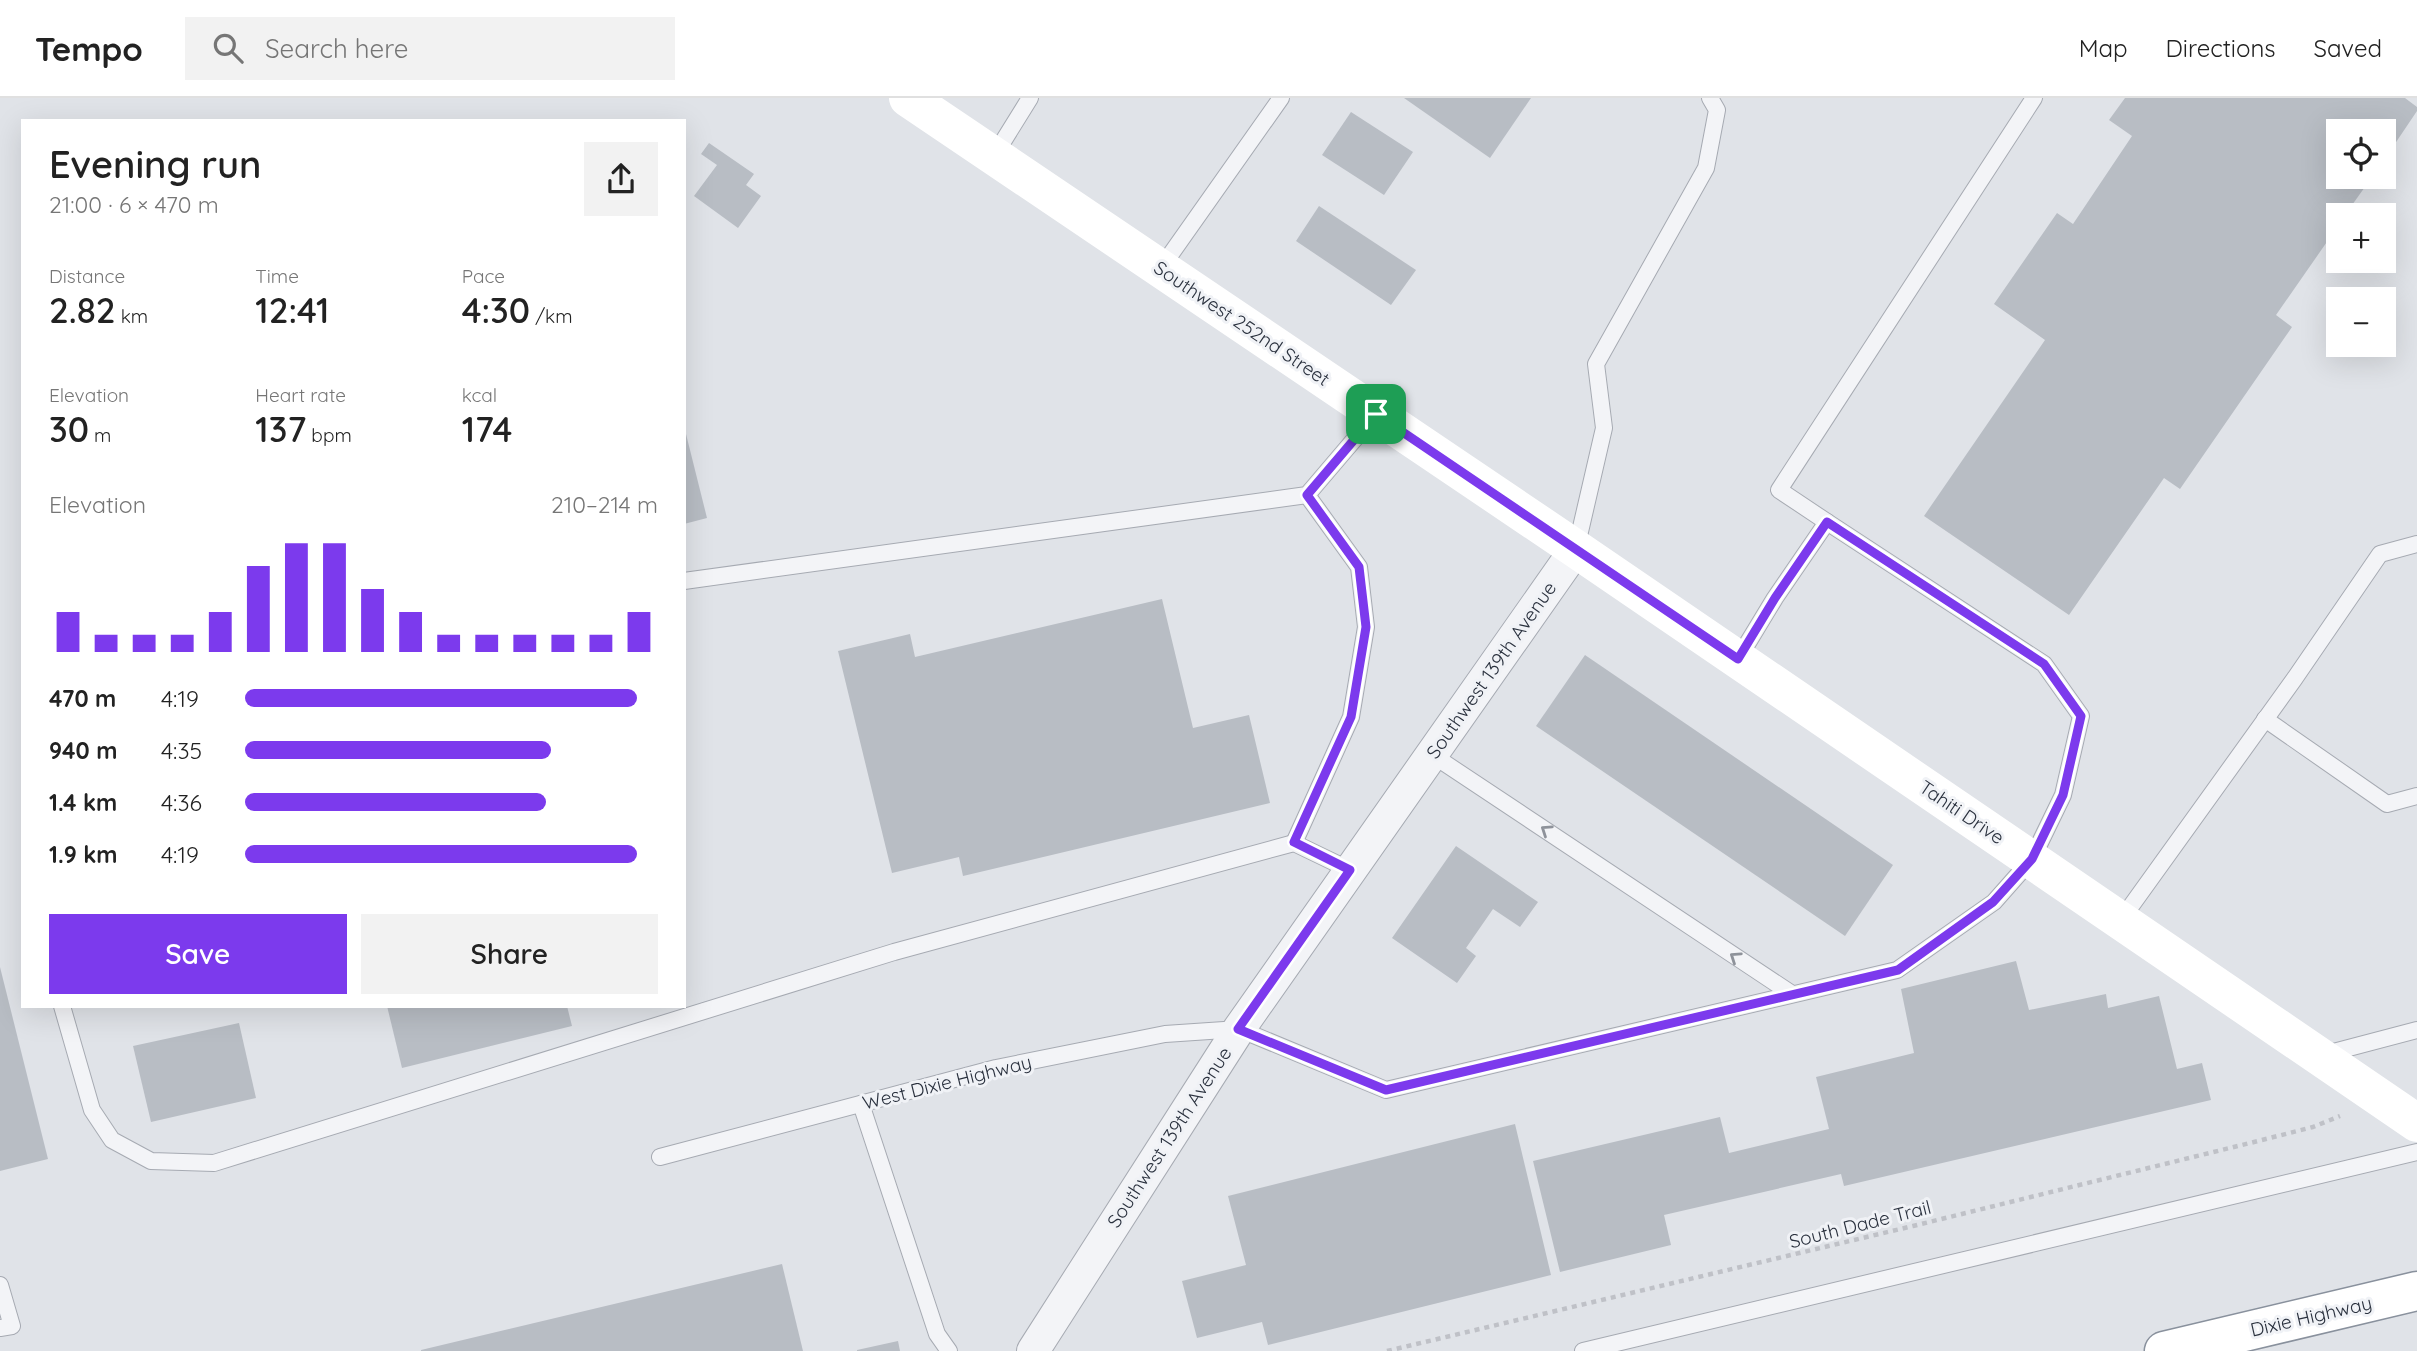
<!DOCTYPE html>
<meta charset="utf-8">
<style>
:root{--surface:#fff;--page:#f2f2f2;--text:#222;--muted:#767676;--line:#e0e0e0;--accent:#7c3aed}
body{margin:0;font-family:Quicksand,sans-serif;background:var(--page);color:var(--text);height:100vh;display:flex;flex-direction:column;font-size:26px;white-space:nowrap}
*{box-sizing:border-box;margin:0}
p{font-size:23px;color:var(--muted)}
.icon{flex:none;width:38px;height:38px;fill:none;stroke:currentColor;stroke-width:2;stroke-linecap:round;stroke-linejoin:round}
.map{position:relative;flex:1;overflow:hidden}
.details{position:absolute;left:21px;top:21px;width:665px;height:889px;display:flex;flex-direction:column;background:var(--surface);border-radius:0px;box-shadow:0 7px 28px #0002}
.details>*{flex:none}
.controls{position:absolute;left:2326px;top:21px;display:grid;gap:14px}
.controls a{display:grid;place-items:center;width:70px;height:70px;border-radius:0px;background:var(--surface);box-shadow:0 7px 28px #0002;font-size:35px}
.pin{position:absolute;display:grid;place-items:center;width:60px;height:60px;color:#fff;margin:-30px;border-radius:14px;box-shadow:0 4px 10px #0006}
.round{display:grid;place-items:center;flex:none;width:74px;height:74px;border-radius:0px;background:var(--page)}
.summary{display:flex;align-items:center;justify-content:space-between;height:119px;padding:0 28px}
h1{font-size:38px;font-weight:600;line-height:52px}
.figures{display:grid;grid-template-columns:repeat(3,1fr);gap:10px;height:119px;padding:7px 28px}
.figures div{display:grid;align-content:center}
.figures b{font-size:35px;font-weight:600}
.figures small{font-size:19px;font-weight:400}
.figures p{font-size:19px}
.chart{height:196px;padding:14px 28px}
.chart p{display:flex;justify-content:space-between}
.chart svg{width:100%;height:126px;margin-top:7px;stroke:var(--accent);stroke-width:6}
.primary-button{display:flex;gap:14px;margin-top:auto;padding:14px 28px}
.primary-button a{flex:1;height:80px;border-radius:0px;background:var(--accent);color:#fff;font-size:28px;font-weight:600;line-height:80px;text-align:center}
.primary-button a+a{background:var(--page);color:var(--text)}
ul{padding:0 28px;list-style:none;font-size:23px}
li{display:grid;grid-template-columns:112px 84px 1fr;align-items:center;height:52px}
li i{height:18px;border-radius:9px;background:var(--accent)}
header{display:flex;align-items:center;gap:42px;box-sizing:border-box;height:98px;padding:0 35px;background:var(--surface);border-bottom:2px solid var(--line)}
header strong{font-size:33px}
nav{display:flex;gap:38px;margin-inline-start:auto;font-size:24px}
.search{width:490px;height:63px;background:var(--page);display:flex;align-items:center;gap:18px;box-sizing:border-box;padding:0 24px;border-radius:0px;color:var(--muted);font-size:26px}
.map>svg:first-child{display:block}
.building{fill:#b8bdc4}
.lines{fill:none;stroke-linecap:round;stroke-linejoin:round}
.lane-casing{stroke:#a6aab2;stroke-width:18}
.street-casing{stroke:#a6aab2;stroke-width:34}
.highway-casing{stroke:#89919d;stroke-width:41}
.path{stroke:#bfc1c7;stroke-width:4.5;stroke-dasharray:5 5;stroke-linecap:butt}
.lane{stroke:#f3f4f7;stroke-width:16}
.street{stroke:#f3f4f7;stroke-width:32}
.secondary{stroke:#fff;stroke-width:38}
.highway{stroke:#fff;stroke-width:38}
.oneway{stroke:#8e929a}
.route-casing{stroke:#fff;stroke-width:14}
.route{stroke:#7c3aed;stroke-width:9}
.labels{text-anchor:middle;stroke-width:6;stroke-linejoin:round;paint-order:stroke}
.street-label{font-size:19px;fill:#2a313e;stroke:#f0f2f6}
</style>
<header>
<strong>Tempo</strong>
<div class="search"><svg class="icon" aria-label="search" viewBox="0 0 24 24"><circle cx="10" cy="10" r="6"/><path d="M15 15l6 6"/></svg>Search here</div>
<nav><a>Map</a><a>Directions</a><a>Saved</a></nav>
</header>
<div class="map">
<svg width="2417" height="1253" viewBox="0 0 2417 1253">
<rect width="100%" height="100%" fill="#e0e3e8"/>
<g class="building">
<path d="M1404 0H1531L1490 60Z"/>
<path d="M2125 0H2405L2417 9V13L2384 62V33H2338V79H2372L2345 117H2338V128L2276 217 2292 229 2180 391 2164 380 2069 517 1924 418 2045 242 1994 206 2057 115 2073 126 2132 38 2109 22Z"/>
<path d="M1351 14 1413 54 1384 97 1322 57Z"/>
<path d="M709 45 754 76 746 87 761 98 738 130 694 98 717 67 701 56Z"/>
<path d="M1319 108 1416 172 1391 207 1296 143Z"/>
<path d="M684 328 707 420 684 426Z"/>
<path d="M1162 501 1193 630 1249 617 1270 705 963 778 959 759 892 775 838 553 910 536 915 559Z"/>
<path d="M1585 557 1893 767 1845 838 1536 628Z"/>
<path d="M1456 748 1538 804 1520 829 1493 811 1466 850 1476 858 1457 885 1392 840Z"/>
<path d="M2016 863 2029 912 2106 896 2108 910 2159 898 2177 971 2202 965 2211 1002 1844 1088 1841 1076 1664 1117 1671 1147 1560 1174 1533 1063 1720 1019 1729 1055 1829 1031 1816 979 1914 955 1901 891Z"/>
<path d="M0 869 48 1061 0 1073Z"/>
<path d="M387 908H567L572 928 402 970Z"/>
<path d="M239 925 256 1000 151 1024 133 948Z"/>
<path d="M1515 1026 1551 1177 1268 1247 1262 1224 1197 1240 1182 1183 1246 1167 1228 1098Z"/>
<path d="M782 1166 803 1253H421V1252Z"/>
<path d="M898 1243 900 1253H857V1252Z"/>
</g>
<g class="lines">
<g class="lane-casing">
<g id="lane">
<path d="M994 58 1030 0"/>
<path d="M1161 170 1281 0"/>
<path d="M1576 451 1604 330 1596 266 1706 70 1717 12 1710 0"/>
<path d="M684 483 1307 397 1376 316"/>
<path d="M1738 561 1775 500 1827 424 1779 392 2034 0"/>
<path d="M2265 621 2387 706 2417 698"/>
<path d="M1431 656 1792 896"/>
<path d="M1294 745 1351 619 1366 529 1359 469 1307 397"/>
<path d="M2121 822 2295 580 2380 456 2417 446"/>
<path d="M62 908 92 1012 112 1042 151 1063 214 1065 894 854 1294 745 1350 772"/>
<path d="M2322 957 2417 932"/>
<path d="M861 1006 937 1236 949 1253"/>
<path d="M660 1059 996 970 1165 936 1239 931 1386 992 1897 872 1994 804 2032 761 2063 697 2081 618 2044 566 1827 424"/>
<path d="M0 1187 12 1228 0 1230"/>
<path d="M1583 1253 2417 1054"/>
</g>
</g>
<g class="street-casing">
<path id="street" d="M1033 1253 1239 931 1576 451"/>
</g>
<g class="highway-casing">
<path id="highway" d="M2164 1253 2417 1193"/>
</g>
<path class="path" d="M1387 1253 1913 1128 2254 1044 2313 1029 2340 1018"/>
<use href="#lane" class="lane"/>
<use href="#street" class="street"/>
<path class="secondary" d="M908 0 1576 451 2417 1025"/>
<use href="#highway" class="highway"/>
</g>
<defs><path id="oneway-chevron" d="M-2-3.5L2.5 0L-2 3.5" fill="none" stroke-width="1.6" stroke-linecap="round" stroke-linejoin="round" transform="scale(1.75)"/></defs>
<g class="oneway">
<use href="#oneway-chevron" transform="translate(1546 732) rotate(-146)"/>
<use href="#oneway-chevron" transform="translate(1735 859) rotate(-146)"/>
</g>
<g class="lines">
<g class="route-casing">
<path id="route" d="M1376 316 1738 561 1775 500 1827 424 2044 566 2081 618 2063 697 2032 761 1993 804 1898 872 1386 992 1238 931 1350 772 1294 744 1351 619 1366 529 1359 469 1307 397Z"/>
</g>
<use href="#route" class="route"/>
</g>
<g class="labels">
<g class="street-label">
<text transform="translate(1242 225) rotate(34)" y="7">Southwest 252nd Street</text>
<text transform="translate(1491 572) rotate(-55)" y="7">Southwest 139th Avenue</text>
<text transform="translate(1962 714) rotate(34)" y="7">Tahiti Drive</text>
<text transform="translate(947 984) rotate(-14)" y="7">West Dixie Highway</text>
<text transform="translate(1169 1039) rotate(-57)" y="7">Southwest 139th Avenue</text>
<text transform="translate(1860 1126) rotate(-14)" y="7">South Dade Trail</text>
<text transform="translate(2311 1218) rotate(-13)" y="7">Dixie Highway</text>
</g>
</g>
</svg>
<div class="controls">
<a><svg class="icon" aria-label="locate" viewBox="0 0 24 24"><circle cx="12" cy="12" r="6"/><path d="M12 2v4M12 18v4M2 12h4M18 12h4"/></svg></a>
<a>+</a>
<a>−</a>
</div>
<div class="pin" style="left:1376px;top:316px;background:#1e9e55"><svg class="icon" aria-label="arrive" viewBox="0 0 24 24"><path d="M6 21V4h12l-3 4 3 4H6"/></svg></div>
<section class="details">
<div class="summary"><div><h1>Evening run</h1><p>21:00 · 6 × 470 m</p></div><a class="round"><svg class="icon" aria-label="share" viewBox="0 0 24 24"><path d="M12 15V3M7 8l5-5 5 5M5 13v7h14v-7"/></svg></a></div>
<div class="figures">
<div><p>Distance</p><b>2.82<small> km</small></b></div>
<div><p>Time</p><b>12:41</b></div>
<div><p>Pace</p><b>4:30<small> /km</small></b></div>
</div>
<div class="figures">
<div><p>Elevation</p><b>30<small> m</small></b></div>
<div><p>Heart rate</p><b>137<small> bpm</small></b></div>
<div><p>kcal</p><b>174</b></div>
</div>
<div class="chart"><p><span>Elevation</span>210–214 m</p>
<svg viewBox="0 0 160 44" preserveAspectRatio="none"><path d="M5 44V30M15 44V38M25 44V38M35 44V38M45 44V30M55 44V14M65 44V6M75 44V6M85 44V22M95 44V30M105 44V38M115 44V38M125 44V38M135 44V38M145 44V38M155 44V30"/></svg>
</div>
<ul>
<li><b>470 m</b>4:19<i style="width:95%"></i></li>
<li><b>940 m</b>4:35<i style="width:74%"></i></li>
<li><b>1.4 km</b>4:36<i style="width:73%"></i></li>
<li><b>1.9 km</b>4:19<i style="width:95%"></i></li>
</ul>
<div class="primary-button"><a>Save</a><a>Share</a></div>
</section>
</div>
